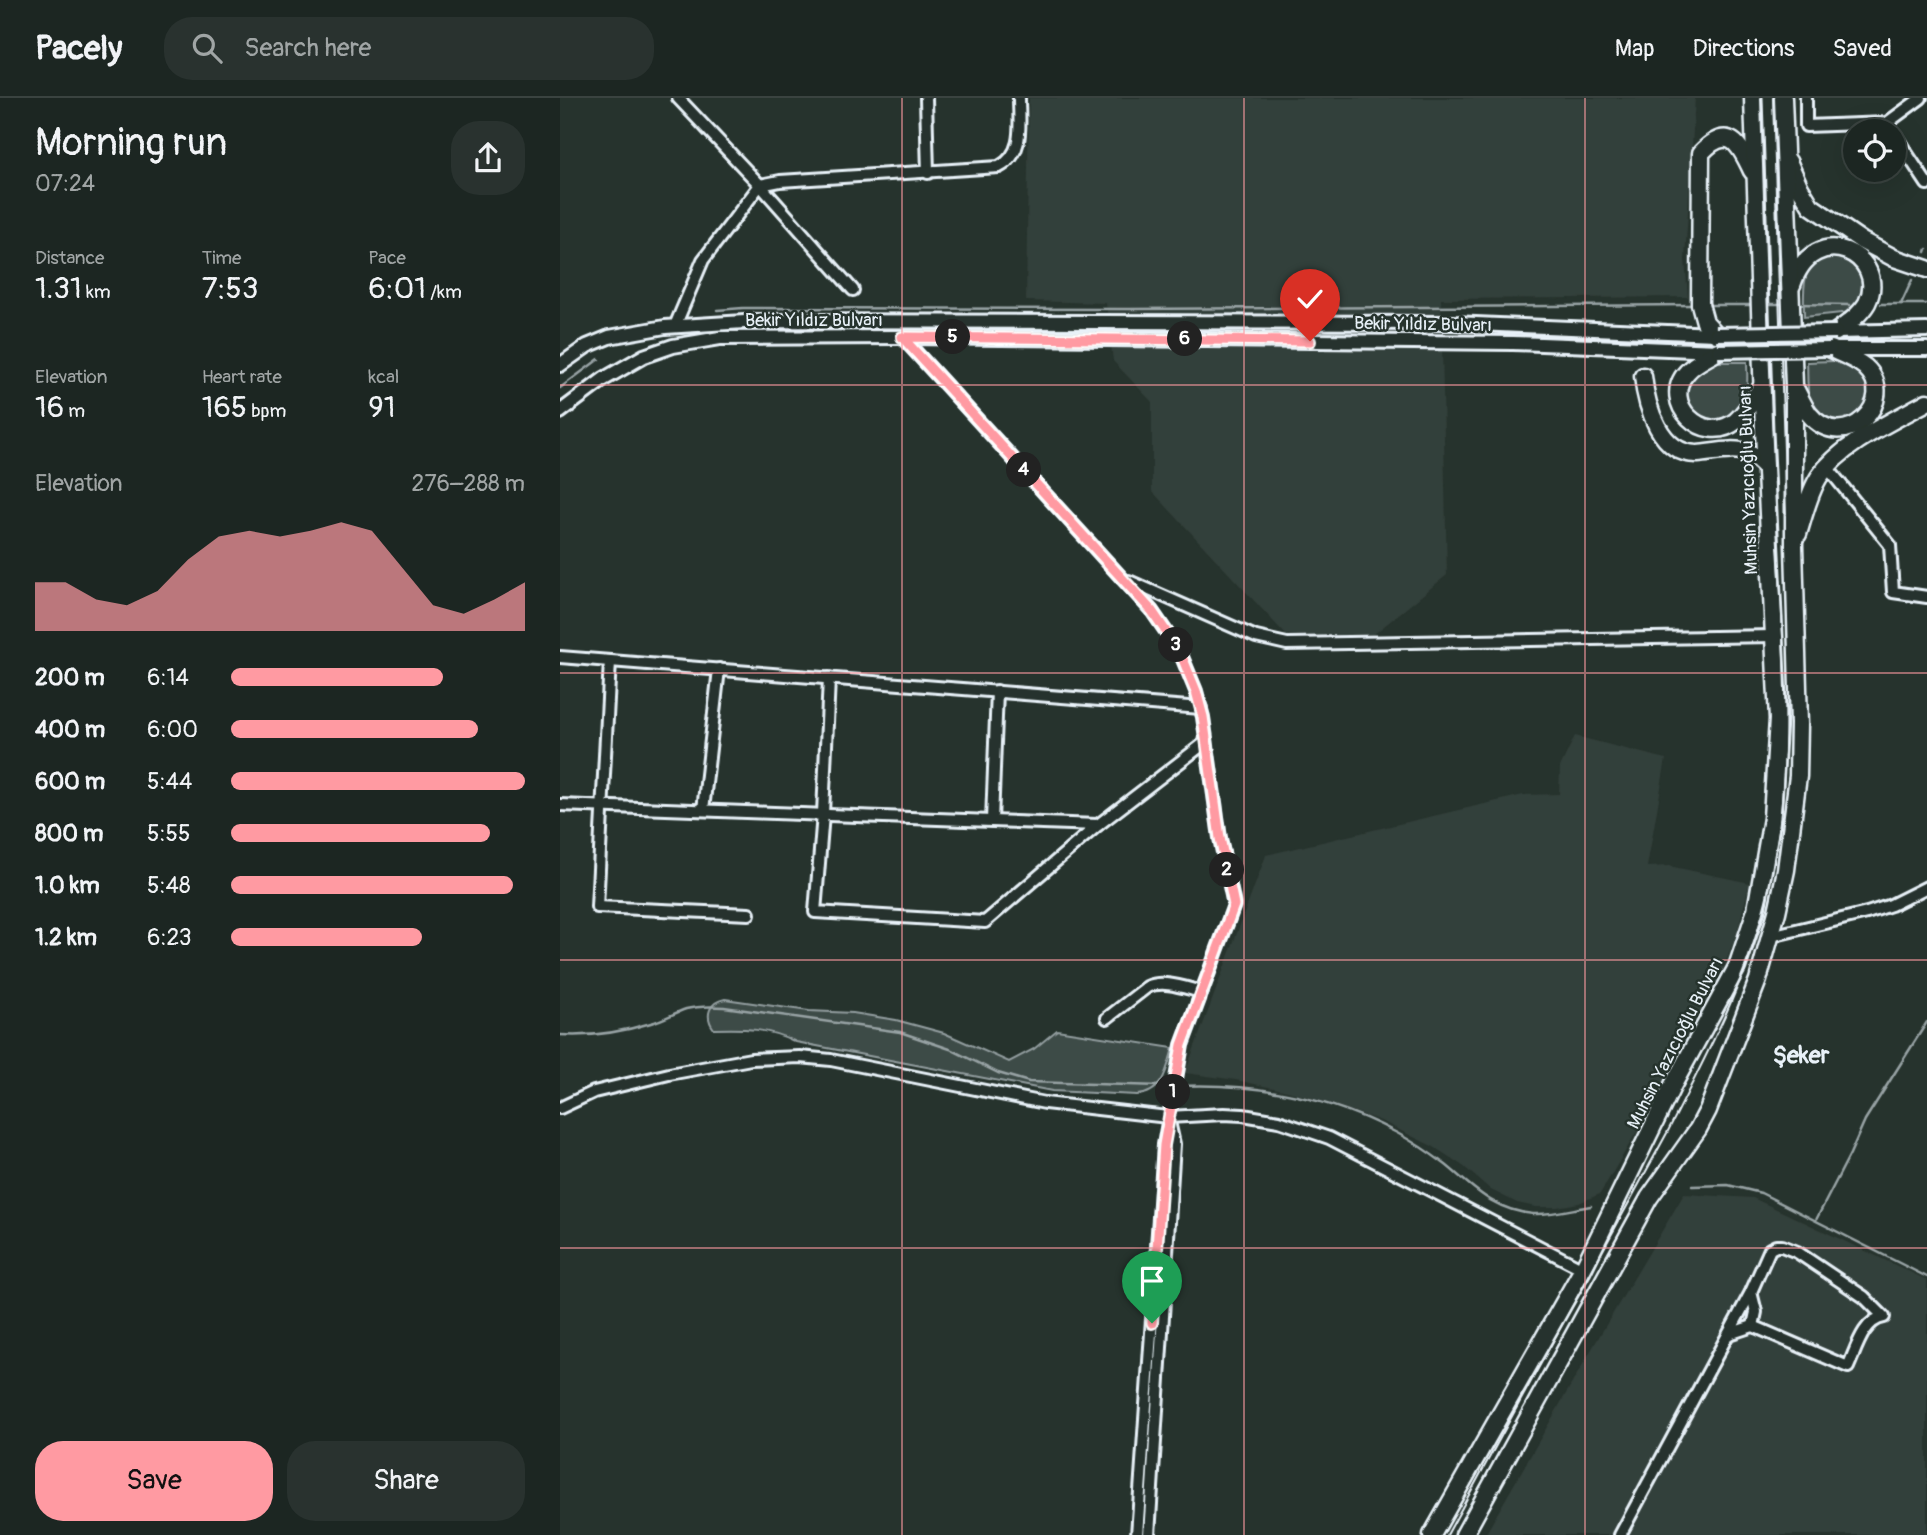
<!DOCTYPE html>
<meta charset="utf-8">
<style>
:root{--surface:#1c2622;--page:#29322f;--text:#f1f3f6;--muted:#a0a5a5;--line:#3a4340;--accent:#ff9aa2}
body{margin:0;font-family:Pangolin,sans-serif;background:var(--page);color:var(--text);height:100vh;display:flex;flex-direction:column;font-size:26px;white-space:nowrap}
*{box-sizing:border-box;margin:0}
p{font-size:23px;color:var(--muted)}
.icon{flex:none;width:38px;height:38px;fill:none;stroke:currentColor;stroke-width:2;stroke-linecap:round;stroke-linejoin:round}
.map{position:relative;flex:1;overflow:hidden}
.details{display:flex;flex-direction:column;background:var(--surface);width:560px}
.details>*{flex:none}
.fabs{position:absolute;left:1283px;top:21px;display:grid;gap:14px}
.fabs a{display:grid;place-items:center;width:63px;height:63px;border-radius:50%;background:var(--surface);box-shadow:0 7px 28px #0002,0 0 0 2px var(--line);font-size:35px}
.pin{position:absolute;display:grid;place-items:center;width:60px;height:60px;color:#fff;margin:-72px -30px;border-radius:50% 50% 50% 0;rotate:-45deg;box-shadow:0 0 7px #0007}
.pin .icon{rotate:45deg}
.km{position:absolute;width:35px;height:35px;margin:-18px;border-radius:50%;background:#222;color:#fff;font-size:19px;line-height:35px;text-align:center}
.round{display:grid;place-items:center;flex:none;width:74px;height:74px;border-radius:28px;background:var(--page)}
.head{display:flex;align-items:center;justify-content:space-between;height:119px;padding:0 35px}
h1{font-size:38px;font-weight:600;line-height:52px}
.figures{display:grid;grid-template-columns:repeat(3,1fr);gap:10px;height:119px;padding:7px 35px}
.figures div{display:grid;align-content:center}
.figures b{font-size:30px;font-weight:600}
.figures small{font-size:19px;font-weight:400}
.figures p{font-size:19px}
.chart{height:196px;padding:14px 35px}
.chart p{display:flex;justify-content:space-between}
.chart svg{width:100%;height:126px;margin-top:7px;fill:var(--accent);opacity:.7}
.button{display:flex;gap:14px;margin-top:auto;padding:14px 35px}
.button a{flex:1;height:80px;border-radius:28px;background:var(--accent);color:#111;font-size:28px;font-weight:600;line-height:80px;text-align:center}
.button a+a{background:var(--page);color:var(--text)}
ul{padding:0 35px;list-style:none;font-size:23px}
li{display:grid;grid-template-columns:112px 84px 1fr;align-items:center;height:52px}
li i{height:18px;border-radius:9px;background:var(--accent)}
header{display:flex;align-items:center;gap:42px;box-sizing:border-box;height:98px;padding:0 35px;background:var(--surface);border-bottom:2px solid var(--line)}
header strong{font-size:33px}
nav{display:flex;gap:38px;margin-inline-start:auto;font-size:24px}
.search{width:490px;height:63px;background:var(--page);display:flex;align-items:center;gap:18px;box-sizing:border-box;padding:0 24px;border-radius:28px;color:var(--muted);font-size:26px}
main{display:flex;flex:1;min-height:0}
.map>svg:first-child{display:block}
.built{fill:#333f3a}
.green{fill:#3e4b47;stroke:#939ea0;stroke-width:2}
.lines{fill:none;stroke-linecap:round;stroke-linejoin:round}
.stream{stroke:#98a3a5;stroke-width:2.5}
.minor-casing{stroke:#e8f1f8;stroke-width:16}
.major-casing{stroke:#e8f1f8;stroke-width:18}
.highway-casing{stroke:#e8f1f8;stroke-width:21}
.minor{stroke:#26332d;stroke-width:10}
.major{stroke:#26332d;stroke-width:12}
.highway{stroke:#26332d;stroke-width:16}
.tram{stroke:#e8f1f8;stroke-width:2}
.major-bridge-casing{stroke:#e8f1f8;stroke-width:18;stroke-linecap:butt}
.major-bridge{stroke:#26332d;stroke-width:12}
.route-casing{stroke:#fff;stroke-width:14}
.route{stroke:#ff9aa2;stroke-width:9}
.grid{fill:none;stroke:#ff9aa2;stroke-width:2;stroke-opacity:0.55}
.labels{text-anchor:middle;stroke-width:5;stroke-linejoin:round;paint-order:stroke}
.street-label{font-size:18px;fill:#e8f1f8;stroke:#26332d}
.district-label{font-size:24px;font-weight:bold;fill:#e8f1f8;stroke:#26332d}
</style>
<header>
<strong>Pacely</strong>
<div class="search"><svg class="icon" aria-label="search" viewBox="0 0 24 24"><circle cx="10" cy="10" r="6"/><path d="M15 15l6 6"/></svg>Search here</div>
<nav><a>Map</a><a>Directions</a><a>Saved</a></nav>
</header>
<main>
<section class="details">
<div class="head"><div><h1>Morning run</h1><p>07:24</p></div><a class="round"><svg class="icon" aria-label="share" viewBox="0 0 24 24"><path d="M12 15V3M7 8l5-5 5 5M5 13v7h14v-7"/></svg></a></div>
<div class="figures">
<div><p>Distance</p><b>1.31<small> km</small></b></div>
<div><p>Time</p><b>7:53</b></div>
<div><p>Pace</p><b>6:01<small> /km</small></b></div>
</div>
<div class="figures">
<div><p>Elevation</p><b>16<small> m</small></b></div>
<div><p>Heart rate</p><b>165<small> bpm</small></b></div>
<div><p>kcal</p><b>91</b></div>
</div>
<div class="chart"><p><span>Elevation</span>276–288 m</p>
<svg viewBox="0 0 160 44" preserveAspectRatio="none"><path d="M0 44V27L10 27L20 33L30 35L40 30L50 19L60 11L70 9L80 11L90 9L100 6L110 9L120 22L130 35L140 38L150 33L160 27V44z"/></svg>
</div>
<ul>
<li><b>200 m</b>6:14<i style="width:72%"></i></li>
<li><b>400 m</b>6:00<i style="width:84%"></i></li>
<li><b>600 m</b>5:44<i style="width:100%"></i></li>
<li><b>800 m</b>5:55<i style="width:88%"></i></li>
<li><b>1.0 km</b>5:48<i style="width:96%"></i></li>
<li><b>1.2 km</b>6:23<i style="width:65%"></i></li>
</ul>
<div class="button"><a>Save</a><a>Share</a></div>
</section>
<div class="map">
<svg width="1367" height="1437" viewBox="0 0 1367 1437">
<rect width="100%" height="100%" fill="#26332d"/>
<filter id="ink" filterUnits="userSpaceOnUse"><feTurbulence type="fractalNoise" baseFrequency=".0143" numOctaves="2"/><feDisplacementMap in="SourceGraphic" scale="14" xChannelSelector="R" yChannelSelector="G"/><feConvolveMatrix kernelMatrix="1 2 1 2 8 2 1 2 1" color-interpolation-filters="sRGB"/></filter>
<g filter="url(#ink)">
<g class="built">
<path d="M469 0H1135L1125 161 1128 199 881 201 887 477 813 537H726L592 393V304L553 263 546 205 466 203Z"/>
<path d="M1015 638 1106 661 1087 769 1109 768 1190 785 1177 835 1149 907 1126 951 1040 1096 1019 1105 997 1109H976L957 1105 931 1092 903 1068 874 1049 821 1023 775 1007 727 993 676 982 625 975 706 757 963 697 999 696 1000 669Z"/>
<path d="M1124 1096 1193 1100 1367 1182V1437H925L1027 1259Z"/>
</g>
<g class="green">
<path d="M1280 154 1302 172 1304 196 1291 214 1244 219C1244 198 1242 181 1252 163Z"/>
<path d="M1151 264H1187C1187 276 1189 291 1183 302 1173 323 1144 332 1129 310 1124 302 1125 292 1127 283Z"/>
<path d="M1247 264C1257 264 1282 261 1290 265 1324 285 1304 334 1269 320 1260 317 1253 310 1250 301 1246 290 1248 275 1247 264Z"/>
<path d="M165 901 249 913 293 915 336 922 384 935 449 964 474 951 497 932 613 950C607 971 603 996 577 997L492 993 236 944C209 930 184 930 154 931 144 918 149 904 165 901Z"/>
</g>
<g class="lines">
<g class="stream">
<path d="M1366 154 1367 151"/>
<path d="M1205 206H1223"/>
<path d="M1237 206 1290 207"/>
<path d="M1321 206H1367"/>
<path d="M1341 206 1352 182"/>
<path d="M1146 207H1195"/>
<path d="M157 212 183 210 569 211 1136 207"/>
<path d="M0 290 39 261"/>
<path d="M0 937C30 939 62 934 91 925 103 922 114 915 126 911 138 908 152 908 164 909L340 934 390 951 438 975 469 984 601 988"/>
<path d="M619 988C694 985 770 999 837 1035 854 1044 870 1055 886 1067 914 1090 933 1112 973 1116 992 1117 1012 1111 1031 1108"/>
<path d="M1132 1088 1168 1087 1201 1095 1367 1179"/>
<path d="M1256 1122 1290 1056 1305 1022 1367 924"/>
</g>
<g class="minor-casing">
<g id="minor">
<path d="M118 0 200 87 293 192"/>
<path d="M366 0 368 75"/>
<path d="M1246 0V28L1327 25 1361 0"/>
<path d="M1334 36 1367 86"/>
<path d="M115 228 143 162 200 87 220 83 439 69C465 56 459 25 459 0"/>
<path d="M342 239 592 513 620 554 636 593 643 619 660 740 674 807 622 947 604 1047 577 1437"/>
<path d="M1267 369 1330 447 1333 494 1367 499"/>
<path d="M569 483 696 539 727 546 1215 538"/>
<path d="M0 559 641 610"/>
<path d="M50 563 37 809 189 816"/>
<path d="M269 580 263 716 255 814 425 824 538 727 646 644"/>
<path d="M0 707 538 727"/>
<path d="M143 712 159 571"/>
<path d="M432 723 437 593"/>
<path d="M1211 838 1307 815 1331 807 1367 789"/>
<path d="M547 920 587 889C603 881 625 890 642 894"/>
<path d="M0 1010 34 994 109 976 191 961 240 959 271 962 485 1005 608 1019 664 1016 683 1017 719 1023 769 1040 1023 1171"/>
<path d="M1191 1194 1196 1214 1193 1228"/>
<path d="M589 1437 614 1046 610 1028"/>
<path d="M1060 1437 1191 1194 1210 1151 1216 1148H1222L1237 1154 1304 1199 1324 1219C1303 1222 1296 1252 1288 1269L1193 1228 1169 1236"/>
</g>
</g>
<g class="major-casing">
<g id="major">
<path d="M1276 234 1367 232"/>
<path d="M1275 251H1367"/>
<path d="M0 267 27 248 49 239 105 229 200 223 893 225 1156 236"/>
<path d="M0 314 44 281 84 258 113 248 160 240 342 239 953 245 1158 253"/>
</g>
</g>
<g class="highway-casing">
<g id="highway">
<path d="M1228 63 1240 90 1251 108 1302 143 1334 160 1367 171"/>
<path d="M1232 187C1254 119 1330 158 1307 205 1300 217 1287 226 1276 234"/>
<path d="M1156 236 1145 224 1140 206 1141 55C1169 25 1180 47 1192 73"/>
<path d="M1158 253C1149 259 1134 265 1127 274 1099 304 1144 349 1176 323 1187 313 1194 301 1202 288"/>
<path d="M1083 278C1086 308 1100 357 1138 356 1153 355 1173 349 1188 355 1194 357 1200 364 1205 368"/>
<path d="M1236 292C1240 300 1244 309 1249 316 1284 359 1341 302 1305 269 1296 261 1282 256 1271 251"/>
<path d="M1238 436C1244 417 1249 395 1259 379 1281 346 1333 323 1367 304"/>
<path d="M872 1437 1023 1171 1113 987 1177 869 1196 812 1212 720 1218 621 1204 333 1193 0"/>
<path d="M904 1437 1089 1100 1138 1031 1148 1012 1198 882 1217 814 1226 772 1238 678 1239 626 1234 448V287L1223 0"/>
</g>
</g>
<use href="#minor" class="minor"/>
<use href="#major" class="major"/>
<use href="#highway" class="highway"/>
<g class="tram">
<path d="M1213 0 1226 416"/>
<path d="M887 1437 1107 1035C1147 956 1190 877 1209 790 1237 665 1222 535 1216 409 1209 273 1205 136 1201 0"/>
</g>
<g class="major-bridge-casing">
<g id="major-bridge">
<path d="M1156 236 1276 234"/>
<path d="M1158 253 1271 251"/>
</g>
</g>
<use href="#major-bridge" class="major-bridge"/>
</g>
</g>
<g class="lines" filter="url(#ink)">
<g class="route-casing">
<path id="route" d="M592 1225 604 1047 622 947 674 807 660 740 643 619 636 593 620 554 592 513 342 239 750 243"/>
</g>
<use href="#route" class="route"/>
</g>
<path class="grid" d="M342 0V1437M684 0V1437M1025 0V1437M0 287H1367M0 575H1367M0 862H1367M0 1150H1367"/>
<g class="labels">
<g class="street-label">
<text x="254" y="228">Bekir Yıldız Bulvarı</text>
<text transform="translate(863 226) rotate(1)" y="6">Bekir Yıldız Bulvarı</text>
<text transform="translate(1188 382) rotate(-92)" y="6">Muhsin Yazıcıoğlu Bulvarı</text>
<text transform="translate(1115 945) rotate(-63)" y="6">Muhsin Yazıcıoğlu Bulvarı</text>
</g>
<g class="district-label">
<text x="1241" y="965">Şeker</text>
</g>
</g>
</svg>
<div class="fabs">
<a><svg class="icon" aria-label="locate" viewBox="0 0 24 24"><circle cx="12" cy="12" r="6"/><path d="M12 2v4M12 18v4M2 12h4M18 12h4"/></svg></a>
</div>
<div class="pin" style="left:592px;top:1225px;background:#1e9e55"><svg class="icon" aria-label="arrive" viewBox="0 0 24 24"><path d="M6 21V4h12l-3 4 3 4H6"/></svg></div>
<div class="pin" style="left:750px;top:243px;background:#d93025"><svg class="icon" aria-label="check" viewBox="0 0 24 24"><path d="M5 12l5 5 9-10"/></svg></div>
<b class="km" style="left:613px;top:994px">1</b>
<b class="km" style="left:667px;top:772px">2</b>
<b class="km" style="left:616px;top:547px">3</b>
<b class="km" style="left:464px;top:372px">4</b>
<b class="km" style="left:393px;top:239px">5</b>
<b class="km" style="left:625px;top:241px">6</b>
</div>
</main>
